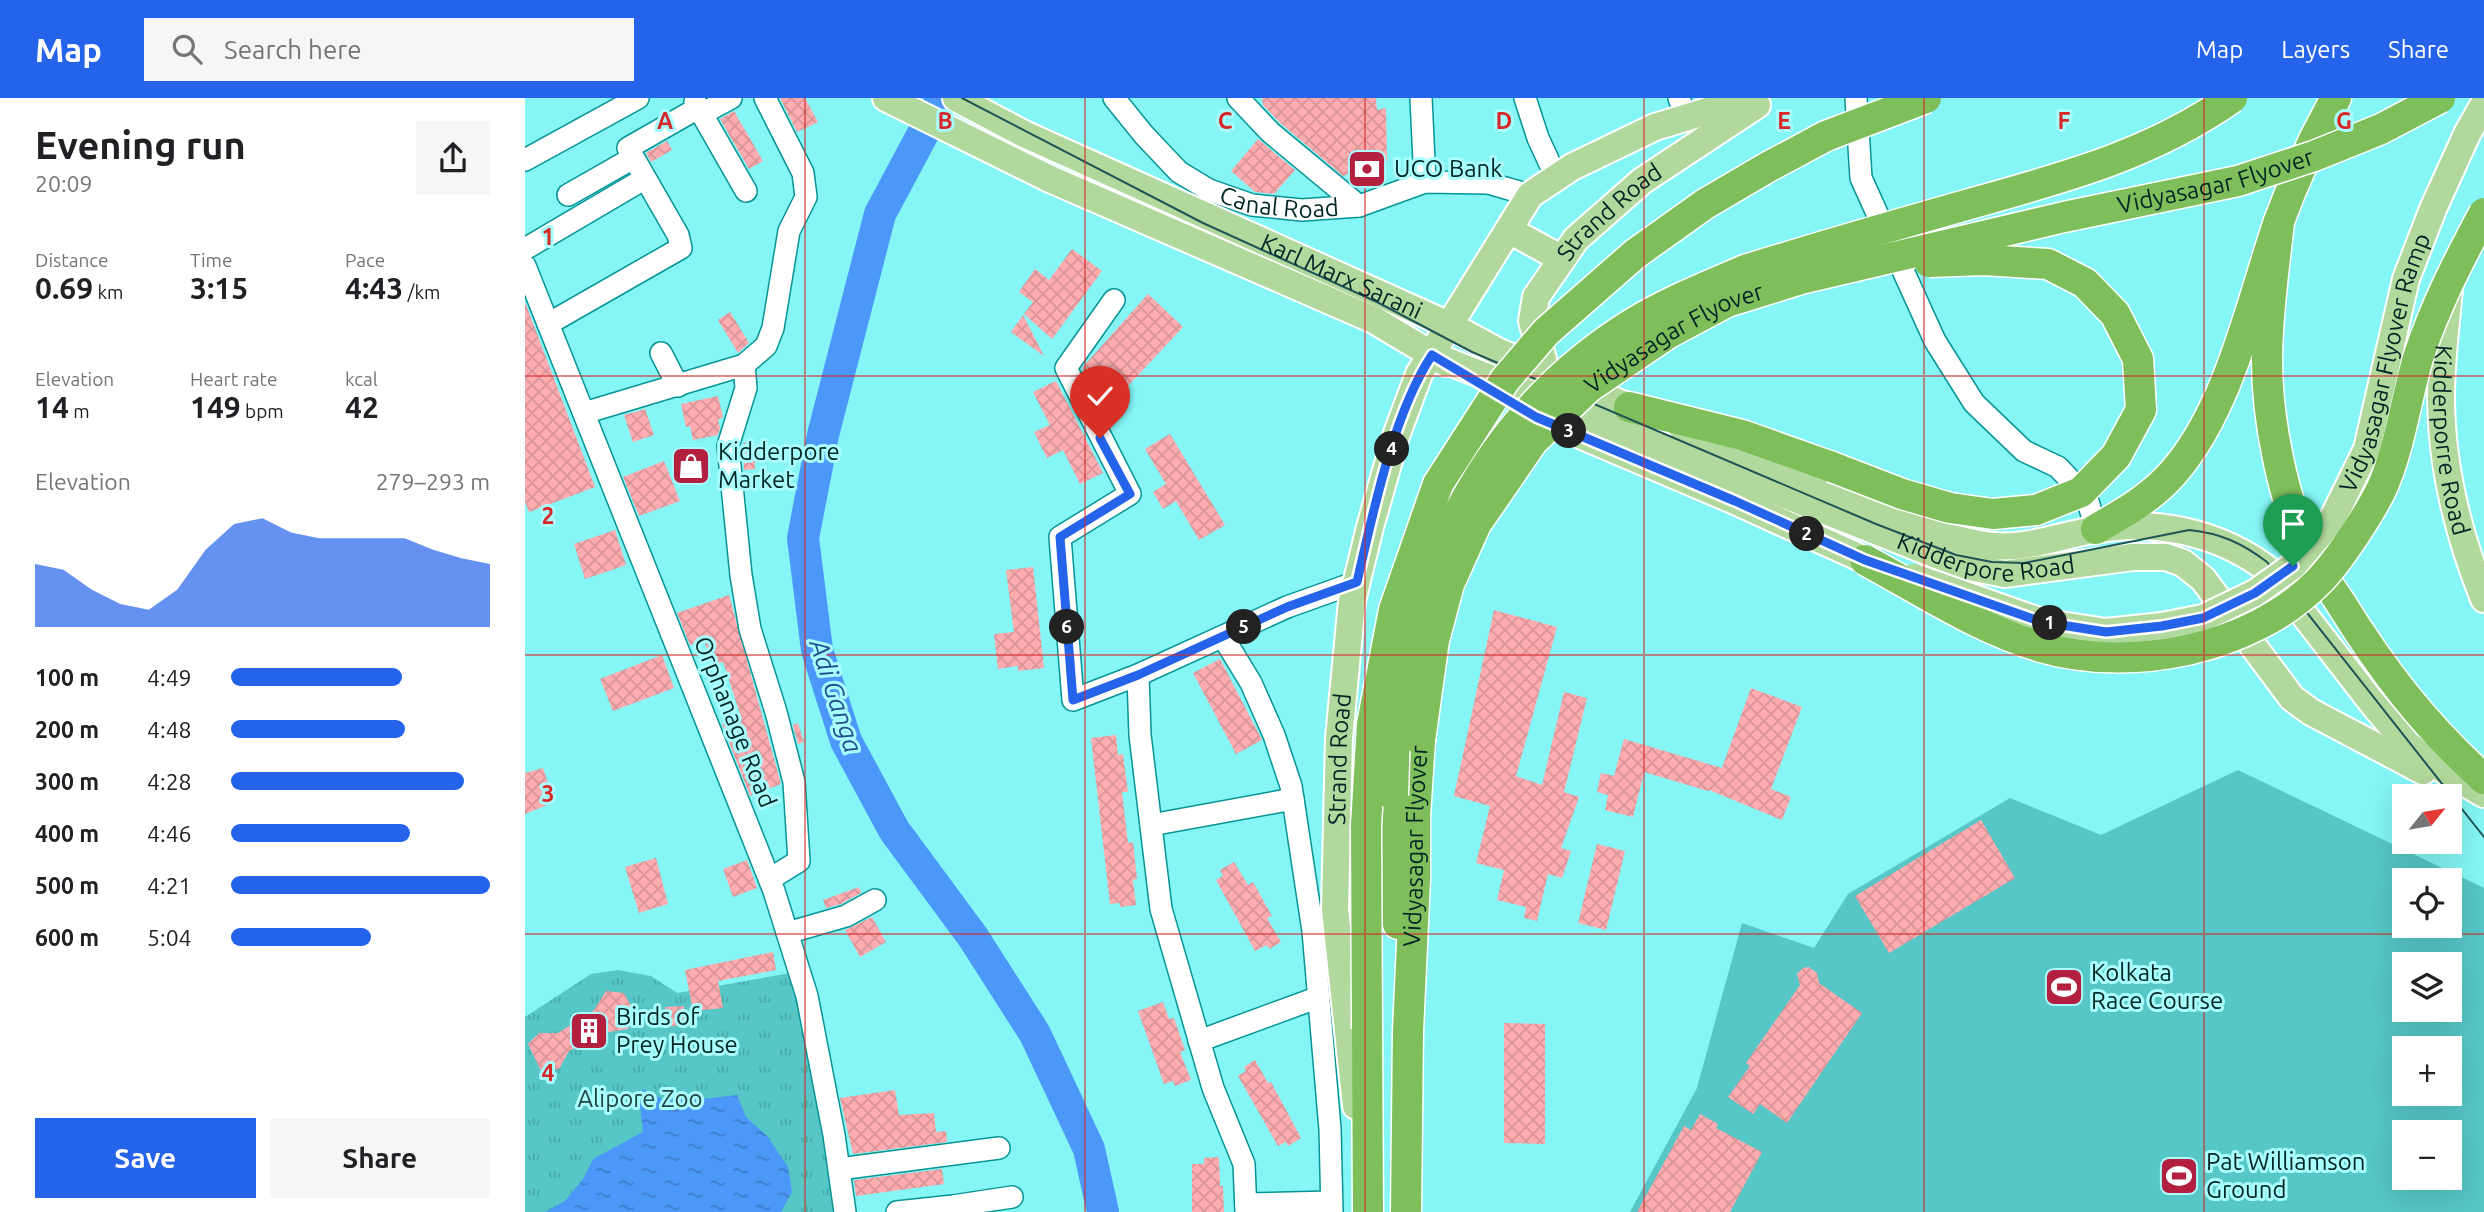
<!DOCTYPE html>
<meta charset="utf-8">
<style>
:root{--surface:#fff;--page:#f6f6f6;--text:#202124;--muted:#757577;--accent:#2563eb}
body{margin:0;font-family:Ubuntu,sans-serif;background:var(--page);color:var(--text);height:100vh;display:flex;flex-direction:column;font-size:26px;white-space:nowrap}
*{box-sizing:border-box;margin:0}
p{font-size:23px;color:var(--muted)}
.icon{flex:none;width:38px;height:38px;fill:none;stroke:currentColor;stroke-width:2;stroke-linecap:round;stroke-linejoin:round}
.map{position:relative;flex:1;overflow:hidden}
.details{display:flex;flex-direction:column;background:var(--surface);width:525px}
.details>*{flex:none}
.needle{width:46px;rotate:60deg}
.fabs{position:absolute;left:1867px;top:686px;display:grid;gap:14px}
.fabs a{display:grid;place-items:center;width:70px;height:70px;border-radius:0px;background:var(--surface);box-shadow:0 7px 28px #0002;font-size:35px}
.pin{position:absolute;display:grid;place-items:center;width:60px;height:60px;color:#fff;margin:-72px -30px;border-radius:50% 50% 50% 0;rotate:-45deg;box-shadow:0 0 7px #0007}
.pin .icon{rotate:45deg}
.km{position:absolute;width:35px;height:35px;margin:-18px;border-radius:50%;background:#222;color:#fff;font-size:19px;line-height:35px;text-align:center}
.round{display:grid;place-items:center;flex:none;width:74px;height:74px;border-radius:0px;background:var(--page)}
.head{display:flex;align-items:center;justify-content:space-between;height:119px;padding:0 35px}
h1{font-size:38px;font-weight:700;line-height:52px}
.stats{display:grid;grid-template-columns:repeat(3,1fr);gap:10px;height:119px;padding:7px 35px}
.stats div{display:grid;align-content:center}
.stats b{font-size:30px;font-weight:700}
.stats small{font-size:19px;font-weight:400}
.stats p{font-size:19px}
.chart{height:196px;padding:14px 35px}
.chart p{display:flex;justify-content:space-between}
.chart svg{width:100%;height:126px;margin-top:7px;fill:var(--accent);opacity:.7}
.cta{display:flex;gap:14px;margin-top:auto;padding:14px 35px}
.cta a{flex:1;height:80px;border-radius:0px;background:var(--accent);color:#fff;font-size:28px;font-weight:700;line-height:80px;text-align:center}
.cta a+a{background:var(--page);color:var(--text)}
ul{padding:0 35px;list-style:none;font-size:23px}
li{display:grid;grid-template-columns:112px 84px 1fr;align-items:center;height:52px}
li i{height:18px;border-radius:9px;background:var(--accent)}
header{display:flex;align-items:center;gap:42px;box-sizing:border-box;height:98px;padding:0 35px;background:var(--accent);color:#fff}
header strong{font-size:33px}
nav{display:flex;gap:38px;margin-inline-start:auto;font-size:24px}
.search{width:490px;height:63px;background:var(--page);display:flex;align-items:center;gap:18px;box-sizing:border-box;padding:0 24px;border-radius:0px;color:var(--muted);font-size:26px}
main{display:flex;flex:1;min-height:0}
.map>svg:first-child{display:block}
.grass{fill:url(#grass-tufts)}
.pitch{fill:#56c6c6;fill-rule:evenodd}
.water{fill:url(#water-ripples)}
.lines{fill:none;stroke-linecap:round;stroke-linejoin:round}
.river{stroke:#4c98f8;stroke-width:32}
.building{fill:url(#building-cross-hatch)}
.minor-casing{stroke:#069596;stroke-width:24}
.major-casing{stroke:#fff;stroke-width:30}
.highway-casing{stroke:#fff;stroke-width:33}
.minor{stroke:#fff;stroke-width:21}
.major{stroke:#b2d99d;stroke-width:26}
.highway{stroke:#7ebf5b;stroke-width:30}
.tram{stroke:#1f5555;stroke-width:2}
.major-bridge-casing{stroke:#fff;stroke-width:30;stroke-linecap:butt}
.highway-bridge-casing{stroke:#fff;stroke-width:33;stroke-linecap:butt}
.major-bridge{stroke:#b2d99d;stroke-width:26}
.highway-bridge{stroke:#7ebf5b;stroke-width:30}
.route-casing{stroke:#fff;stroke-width:14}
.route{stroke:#2563eb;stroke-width:9}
.grid{fill:none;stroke:#d62828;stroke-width:2;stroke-opacity:0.55}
.labels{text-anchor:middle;stroke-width:6;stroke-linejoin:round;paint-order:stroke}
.poi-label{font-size:24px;fill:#012626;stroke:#a9fffe;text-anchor:start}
.street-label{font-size:24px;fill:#012626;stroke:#a9fffe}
.park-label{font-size:24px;fill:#244545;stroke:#a9fffe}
.water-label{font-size:26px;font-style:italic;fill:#225391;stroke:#a9fffe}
.grid-label{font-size:23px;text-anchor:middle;font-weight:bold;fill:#d62828;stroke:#a9fffe;stroke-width:6;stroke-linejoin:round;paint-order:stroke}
</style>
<header>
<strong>Map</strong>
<div class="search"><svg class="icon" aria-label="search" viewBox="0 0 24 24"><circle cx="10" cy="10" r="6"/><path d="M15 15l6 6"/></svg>Search here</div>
<nav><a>Map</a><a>Layers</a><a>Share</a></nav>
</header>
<main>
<section class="details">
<div class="head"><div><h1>Evening run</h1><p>20:09</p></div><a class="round"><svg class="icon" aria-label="share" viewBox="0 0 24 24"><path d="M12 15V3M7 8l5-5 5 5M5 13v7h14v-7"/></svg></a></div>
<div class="stats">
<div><p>Distance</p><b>0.69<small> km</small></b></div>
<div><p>Time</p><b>3:15</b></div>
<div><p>Pace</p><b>4:43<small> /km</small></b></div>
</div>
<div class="stats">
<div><p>Elevation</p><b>14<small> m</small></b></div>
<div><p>Heart rate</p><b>149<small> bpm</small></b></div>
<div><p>kcal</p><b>42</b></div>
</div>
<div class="chart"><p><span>Elevation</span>279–293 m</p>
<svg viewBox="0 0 160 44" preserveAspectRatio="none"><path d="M0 44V22L10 24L20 31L30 36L40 38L50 31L60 17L70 8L80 6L90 11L100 13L110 13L120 13L130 13L140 17L150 20L160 22V44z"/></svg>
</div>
<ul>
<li><b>100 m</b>4:49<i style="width:66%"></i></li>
<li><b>200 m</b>4:48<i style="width:67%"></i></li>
<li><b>300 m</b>4:28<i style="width:90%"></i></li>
<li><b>400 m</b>4:46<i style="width:69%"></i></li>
<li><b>500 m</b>4:21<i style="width:100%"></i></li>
<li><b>600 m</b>5:04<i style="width:54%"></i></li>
</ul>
<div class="cta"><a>Save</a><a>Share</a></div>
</section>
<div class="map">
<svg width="1959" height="1114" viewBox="0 0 1959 1114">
<defs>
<pattern id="grass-tufts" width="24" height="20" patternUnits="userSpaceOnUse" patternTransform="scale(1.75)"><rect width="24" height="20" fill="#56c6c6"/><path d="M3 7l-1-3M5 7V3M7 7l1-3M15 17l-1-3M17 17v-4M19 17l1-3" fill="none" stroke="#49aaaa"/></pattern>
<pattern id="water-ripples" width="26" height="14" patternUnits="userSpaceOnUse" patternTransform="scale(1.75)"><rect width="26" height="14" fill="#4c98f8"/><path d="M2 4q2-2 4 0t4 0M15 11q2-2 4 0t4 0" fill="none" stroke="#3d7cc9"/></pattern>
<pattern id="building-cross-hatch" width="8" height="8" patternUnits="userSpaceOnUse" patternTransform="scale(1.75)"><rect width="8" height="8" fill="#feacb0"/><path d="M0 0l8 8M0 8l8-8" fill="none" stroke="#d89497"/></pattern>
</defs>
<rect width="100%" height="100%" fill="#85f5f5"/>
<path class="grass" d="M93 872 126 878 152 895 271 874 316 1114H0V919L66 876Z"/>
<path class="pitch" d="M1713 672 1959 790V1114H1105L1172 990 1217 825 1289 850 1323 796 1485 700 1576 737ZM1880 782H1925V828H1880ZM1880 866H1925V912H1880ZM1880 950H1925V996H1880ZM1880 1034H1925V1080H1880Z"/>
<path class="water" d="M117 991 137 1001 169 1002 212 997 221 1019 243 1039 263 1069 267 1094 256 1114H20L40 1103 58 1081 68 1061 118 1034 115 1007Z"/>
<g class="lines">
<path class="river" d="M417 0 355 116 298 337 278 440 292 552 321 643 369 732 448 839 510 936 564 1051 578 1114"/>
</g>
<g class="building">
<path d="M255 0H280L293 24 272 34Z"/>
<path d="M737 0H851L852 12 861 10 862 63 818 78 754 24 738 7Z"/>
<path d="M209 13 238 63 224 71 195 21Z"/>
<path d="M733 41 770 72 749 96 730 94 706 73Z"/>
<path d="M142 43 147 52 126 64 121 55Z"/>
<path d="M547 151 577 173 527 241 499 216 508 204 494 194 510 171 524 182Z"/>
<path d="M623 196 658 229 591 301 557 270Z"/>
<path d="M0 204 70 389 4 414 0 404Z"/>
<path d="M205 214 224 245 213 255 193 222Z"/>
<path d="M498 217 519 258 486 234Z"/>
<path d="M531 283 578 375 555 386 538 352 522 360 509 334 525 327 508 294Z"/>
<path d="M193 298 198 319 193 322 195 330 193 337 168 342 165 328 161 329 156 306Z"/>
<path d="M120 311 129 337 108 344 99 317Z"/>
<path d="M645 336 700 427 674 442 651 403 638 411 628 394 641 386 620 351Z"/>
<path d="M229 344 230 371 219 372 218 345Z"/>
<path d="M139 363 155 403 114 418 98 379Z"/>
<path d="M90 432 101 467 60 481 49 446Z"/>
<path d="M508 469 519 570 493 573V568L473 571 469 536 489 534 481 472Z"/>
<path d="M204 497 256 686 225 698 197 626 216 619 198 564 188 567 179 543 165 547 152 515Z"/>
<path d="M969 512 1032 529 991 678 1017 687 1039 594 1062 600 1039 694 1054 699 1036 750 1046 753 1037 780 1023 776 1012 823 999 820 1001 809 972 802 979 772 951 765 965 708 929 698Z"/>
<path d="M137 557 149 590 88 613 75 581Z"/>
<path d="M695 561 737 642 711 656 668 575Z"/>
<path d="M1226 590 1277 609 1246 691 1266 699 1257 722 1184 692 1183 693 1119 674 1108 719 1080 712 1083 697 1072 694 1076 675 1089 678 1099 641 1197 670Z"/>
<path d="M273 625 279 644 273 646 268 627Z"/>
<path d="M591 637 593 657 598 656 603 694H597L603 745 608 744 612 781 608 782 611 807 595 809V805L585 806 566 640Z"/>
<path d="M18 670 25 691 18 694 22 707 0 716V675Z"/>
<path d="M1456 722 1490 780 1364 855 1330 798Z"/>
<path d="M1072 746 1100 753 1081 832 1053 825Z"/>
<path d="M131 760 143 806 114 815 100 769Z"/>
<path d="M222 762 232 790 208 799 198 771Z"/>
<path d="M709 764 723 787 728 784 747 818 742 820 756 844 744 851 742 847 730 853 691 782 698 778 695 772Z"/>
<path d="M334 789 336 795 316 806 301 810 298 802Z"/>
<path d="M347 819 361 844 335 859 320 832Z"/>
<path d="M248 854 251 872 193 883 198 910 168 913 160 872Z"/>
<path d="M1284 869 1292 875 1294 885 1337 915 1262 1025 1235 1006 1228 1016 1203 999 1225 968 1221 965 1275 887 1272 876 1278 870Z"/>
<path d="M81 893 99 895 110 915 103 931 78 935 44 953 34 971H15L3 946 14 935H33L69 912Z"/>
<path d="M638 904 644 921 649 920 660 952 655 954 666 982 650 988 648 983 639 986 613 913Z"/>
<path d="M159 908 160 928H139L140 909Z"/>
<path d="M979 925 1020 926V1046L979 1045Z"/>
<path d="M730 962 743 985 746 984 776 1040 763 1048 761 1044 753 1048 713 978 721 973 719 969Z"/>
<path d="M370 992 374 1017 409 1015 411 1034 421 1033 422 1044 328 1056 315 1000Z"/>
<path d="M1175 1016 1193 1026 1191 1030 1237 1054 1205 1114H1112L1159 1028 1166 1032Z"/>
<path d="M694 1059 695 1088H698L699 1114H667V1066H679V1060Z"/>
<path d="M417 1071 419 1086 331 1098 329 1082Z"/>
</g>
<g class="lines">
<g class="minor-casing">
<g id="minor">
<path id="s1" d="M589 0 619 37 654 74 684 92 727 107 777 112 834 108 900 84 963 85 1005 97"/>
<path d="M713 0 745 34 834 108"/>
<path d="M896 0 900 84"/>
<path d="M1000 0 1013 40 1031 79"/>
<path d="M1154 0 1161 20"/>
<path d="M1331 0 1336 80 1410 243 1449 305 1499 353 1533 369 1562 400 1571 431"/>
<path d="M170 4 221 93"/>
<path d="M0 62 113 0"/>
<path d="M43 97 108 60"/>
<path d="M0 151 119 81"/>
<path d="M0 168 249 793 282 898 309 1037 320 1114"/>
<path d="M589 202 541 270 605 396 535 439 548 602 613 577 762 509 832 484"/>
<path d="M23 226 156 150 153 137 103 50 173 10 182 13 206 0"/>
<path d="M136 255 153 288"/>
<path d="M219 267 221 290 203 348 216 477 225 531 251 614 269 684 274 763 245 781"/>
<path d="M59 315 219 267 241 248 248 230 264 133 281 99 278 75 240 0"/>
<path d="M698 539 726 585 749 637 766 688 788 833 805 1031 807 1114"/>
<path d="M613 577 615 637 636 811 688 990 719 1066 721 1114"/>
<path d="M626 727 768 701"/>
<path d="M262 835 321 818 350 802"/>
<path d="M674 943 794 899"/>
<path d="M314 1071 474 1050"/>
<path d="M721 1106 806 1104"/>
<path d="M372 1114 428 1108 487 1099"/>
</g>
</g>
<g class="major-casing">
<g id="major">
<path d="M361 0 525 81 849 222 921 265"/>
<path id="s2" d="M431 0 499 36 926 228 972 253 1123 317"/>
<path d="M984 132 1037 161"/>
<path id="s3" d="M1924 191C1921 227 1916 263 1916 298 1916 369 1933 436 1959 501"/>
<path id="s4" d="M907 257 1439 468 1480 476 1608 459H1641L1658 465 1678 481 1767 600 1786 614 1898 673"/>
<path id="s5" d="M1018 261 1007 223 1011 199 1051 141 1117 83 1232 7"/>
<path d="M1008 317 1210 403 1340 462"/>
<path d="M1158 332 1427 440C1441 443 1455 447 1469 448 1503 451 1537 437 1569 432 1630 420 1697 435 1746 474L1848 606 1882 646 1902 662 1959 696"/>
<path id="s6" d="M831 1008 810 811 814 640 827 503 845 429 871 338 894 276 1005 97 1047 69 1130 29 1225 0"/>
</g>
</g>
<g class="highway-casing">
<g id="highway">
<path d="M1754 124C1749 170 1742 216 1742 262 1742 320 1757 397 1781 449 1789 468 1803 486 1815 504 1857 572 1899 627 1959 681"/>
<path d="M1104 309 1217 337 1307 369"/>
<path d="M1571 431C1599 415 1626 400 1648 375 1704 311 1726 206 1753 126 1769 82 1788 41 1811 0"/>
<path d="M868 697V782L873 826"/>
<path d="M842 931 843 1114"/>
<path id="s7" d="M881 1114 883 933 890 781V718L895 642"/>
</g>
</g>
<use href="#minor" class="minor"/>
<use href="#major" class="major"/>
<use href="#highway" class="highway"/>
<path class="tram" d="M437 0 678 125 852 204 947 254 1351 426 1431 457 1467 464 1499 465 1664 432C1695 435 1717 445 1742 464L1959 739"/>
<g class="major-bridge-casing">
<g id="major-bridge">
<path id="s8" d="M1389 479 1517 524 1581 534 1637 528 1678 520 1730 495 1768 468 1807 422 1842 351 1881 181 1908 111 1942 36 1959 6"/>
</g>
</g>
<g class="highway-bridge-casing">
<g id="highway-bridge">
<path d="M1307 369 1377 396 1425 410 1468 416 1511 412 1556 394 1591 358 1616 312 1613 261 1590 216 1560 185 1523 166 1459 162 1404 164"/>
<path d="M1340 462C1397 493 1454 531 1516 549 1605 575 1726 552 1793 484 1813 464 1843 418 1856 392 1874 354 1881 301 1893 260 1910 208 1934 162 1959 115"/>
<path id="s9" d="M895 642 909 542 924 486 951 426 1008 343 1064 289 1142 236 1202 204 1276 181 1539 119 1713 83 1789 58 1856 31 1915 0"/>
<path d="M868 697C869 672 869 647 871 623 873 607 877 591 880 576 907 430 981 303 1110 224 1145 203 1183 188 1220 172 1294 149 1367 128 1441 107 1537 80 1624 58 1707 0"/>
<path d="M842 931 841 728 847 626 869 512 913 386 980 282 1021 234 1110 156 1180 106 1243 69 1301 38 1401 0"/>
</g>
</g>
<use href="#major-bridge" class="major-bridge"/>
<use href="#highway-bridge" class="highway-bridge"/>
</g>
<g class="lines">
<g class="route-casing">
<path id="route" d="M575 340 605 396 535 439 548 602 613 577 762 509 832 484C848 415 868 316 907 257L1011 319 1210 403 1340 462 1517 524 1581 534 1637 528 1678 520 1730 495 1768 468"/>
</g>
<use href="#route" class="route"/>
</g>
<path class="grid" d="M280 0V1114M560 0V1114M840 0V1114M1119 0V1114M1399 0V1114M1679 0V1114M0 278H1959M0 557H1959M0 836H1959"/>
<defs>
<g id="bank-square" transform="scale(2.0125)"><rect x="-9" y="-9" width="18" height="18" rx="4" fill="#b21f3f" stroke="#a9fffe"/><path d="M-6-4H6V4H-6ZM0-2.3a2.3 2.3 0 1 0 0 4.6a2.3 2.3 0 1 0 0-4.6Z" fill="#fff"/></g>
<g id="shop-square" transform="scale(2.0125)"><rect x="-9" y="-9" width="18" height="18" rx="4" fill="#b21f3f" stroke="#a9fffe"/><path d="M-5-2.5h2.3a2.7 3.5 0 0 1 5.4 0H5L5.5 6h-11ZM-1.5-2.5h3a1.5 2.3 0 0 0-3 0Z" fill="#fff"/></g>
<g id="stadium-square" transform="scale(2.0125)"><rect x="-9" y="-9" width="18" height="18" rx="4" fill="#b21f3f" stroke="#a9fffe"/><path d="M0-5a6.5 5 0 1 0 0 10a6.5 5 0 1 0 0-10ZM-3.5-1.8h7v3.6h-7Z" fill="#fff"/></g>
<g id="building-square" transform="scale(2.0125)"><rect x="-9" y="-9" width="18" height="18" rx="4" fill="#b21f3f" stroke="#a9fffe"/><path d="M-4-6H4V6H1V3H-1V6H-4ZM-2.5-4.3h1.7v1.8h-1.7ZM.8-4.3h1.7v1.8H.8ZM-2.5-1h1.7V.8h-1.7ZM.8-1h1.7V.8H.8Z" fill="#fff"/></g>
</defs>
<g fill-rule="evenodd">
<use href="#bank-square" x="842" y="71"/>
<use href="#shop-square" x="166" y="368"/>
<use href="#stadium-square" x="1539" y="889"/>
<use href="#building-square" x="64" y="933"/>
<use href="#stadium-square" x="1654" y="1078"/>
</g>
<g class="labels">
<g class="poi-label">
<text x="869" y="79">UCO Bank</text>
<text x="193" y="362">Kidderpore<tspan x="193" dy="28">Market</tspan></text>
<text x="1566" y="883">Kolkata<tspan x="1566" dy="28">Race Course</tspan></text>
<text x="91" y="927">Birds of<tspan x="91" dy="28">Prey House</tspan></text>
<text x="1681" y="1072">Pat Williamson<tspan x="1681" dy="28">Ground</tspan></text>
</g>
<g class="street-label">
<text dy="8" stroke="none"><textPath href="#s9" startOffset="1069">Vidyasagar Flyover</textPath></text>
<text dy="8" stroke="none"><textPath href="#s1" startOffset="206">Canal Road</textPath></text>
<text dy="8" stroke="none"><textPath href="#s5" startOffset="177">Strand Road</textPath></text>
<text dy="8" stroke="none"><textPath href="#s2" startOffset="425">Karl Marx Sarani</textPath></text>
<text dy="8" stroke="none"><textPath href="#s9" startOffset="502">Vidyasagar Flyover</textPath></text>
<text dy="8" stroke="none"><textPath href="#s8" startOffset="630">Vidyasagar Flyover Ramp</textPath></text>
<text dy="8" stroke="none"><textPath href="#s3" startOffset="152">Kidderporre Road</textPath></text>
<text dy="8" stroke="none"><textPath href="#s4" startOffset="593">Kidderpore Road</textPath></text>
<text transform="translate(210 624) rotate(68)" y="8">Orphanage Road</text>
<text dy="8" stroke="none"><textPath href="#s6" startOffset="348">Strand Road</textPath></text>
<text dy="8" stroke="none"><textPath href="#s7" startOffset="366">Vidyasagar Flyover</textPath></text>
</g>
<g class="park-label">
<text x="115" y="1009">Alipore Zoo</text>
</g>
<g class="water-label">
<text transform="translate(311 598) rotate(72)" y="9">Adi Ganga</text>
</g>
</g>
<g class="grid-label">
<text x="140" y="31">A</text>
<text x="420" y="31">B</text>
<text x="700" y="31">C</text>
<text x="979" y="31">D</text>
<text x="1259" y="31">E</text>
<text x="1539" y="31">F</text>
<text x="1819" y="31">G</text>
<text x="23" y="147">1</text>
<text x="23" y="426">2</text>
<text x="23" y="704">3</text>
<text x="23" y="983">4</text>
</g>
</svg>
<div class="fabs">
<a><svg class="needle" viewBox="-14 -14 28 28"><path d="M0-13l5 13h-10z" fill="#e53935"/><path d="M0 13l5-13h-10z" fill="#757577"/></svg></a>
<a><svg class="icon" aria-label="locate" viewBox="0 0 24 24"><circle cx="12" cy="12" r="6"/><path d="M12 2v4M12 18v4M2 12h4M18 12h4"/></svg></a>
<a><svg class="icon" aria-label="layers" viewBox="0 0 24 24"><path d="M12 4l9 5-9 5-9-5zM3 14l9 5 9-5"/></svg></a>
<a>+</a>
<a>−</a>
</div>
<div class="pin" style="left:1768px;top:468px;background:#1e9e55"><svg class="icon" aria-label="arrive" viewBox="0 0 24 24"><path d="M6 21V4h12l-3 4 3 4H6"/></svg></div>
<div class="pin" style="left:575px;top:340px;background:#d93025"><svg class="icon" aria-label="check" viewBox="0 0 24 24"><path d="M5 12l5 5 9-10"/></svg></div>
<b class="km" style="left:1525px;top:525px">1</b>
<b class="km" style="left:1282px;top:436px">2</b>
<b class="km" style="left:1044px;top:333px">3</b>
<b class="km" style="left:867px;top:351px">4</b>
<b class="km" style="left:719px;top:529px">5</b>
<b class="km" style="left:542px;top:529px">6</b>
</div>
</main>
